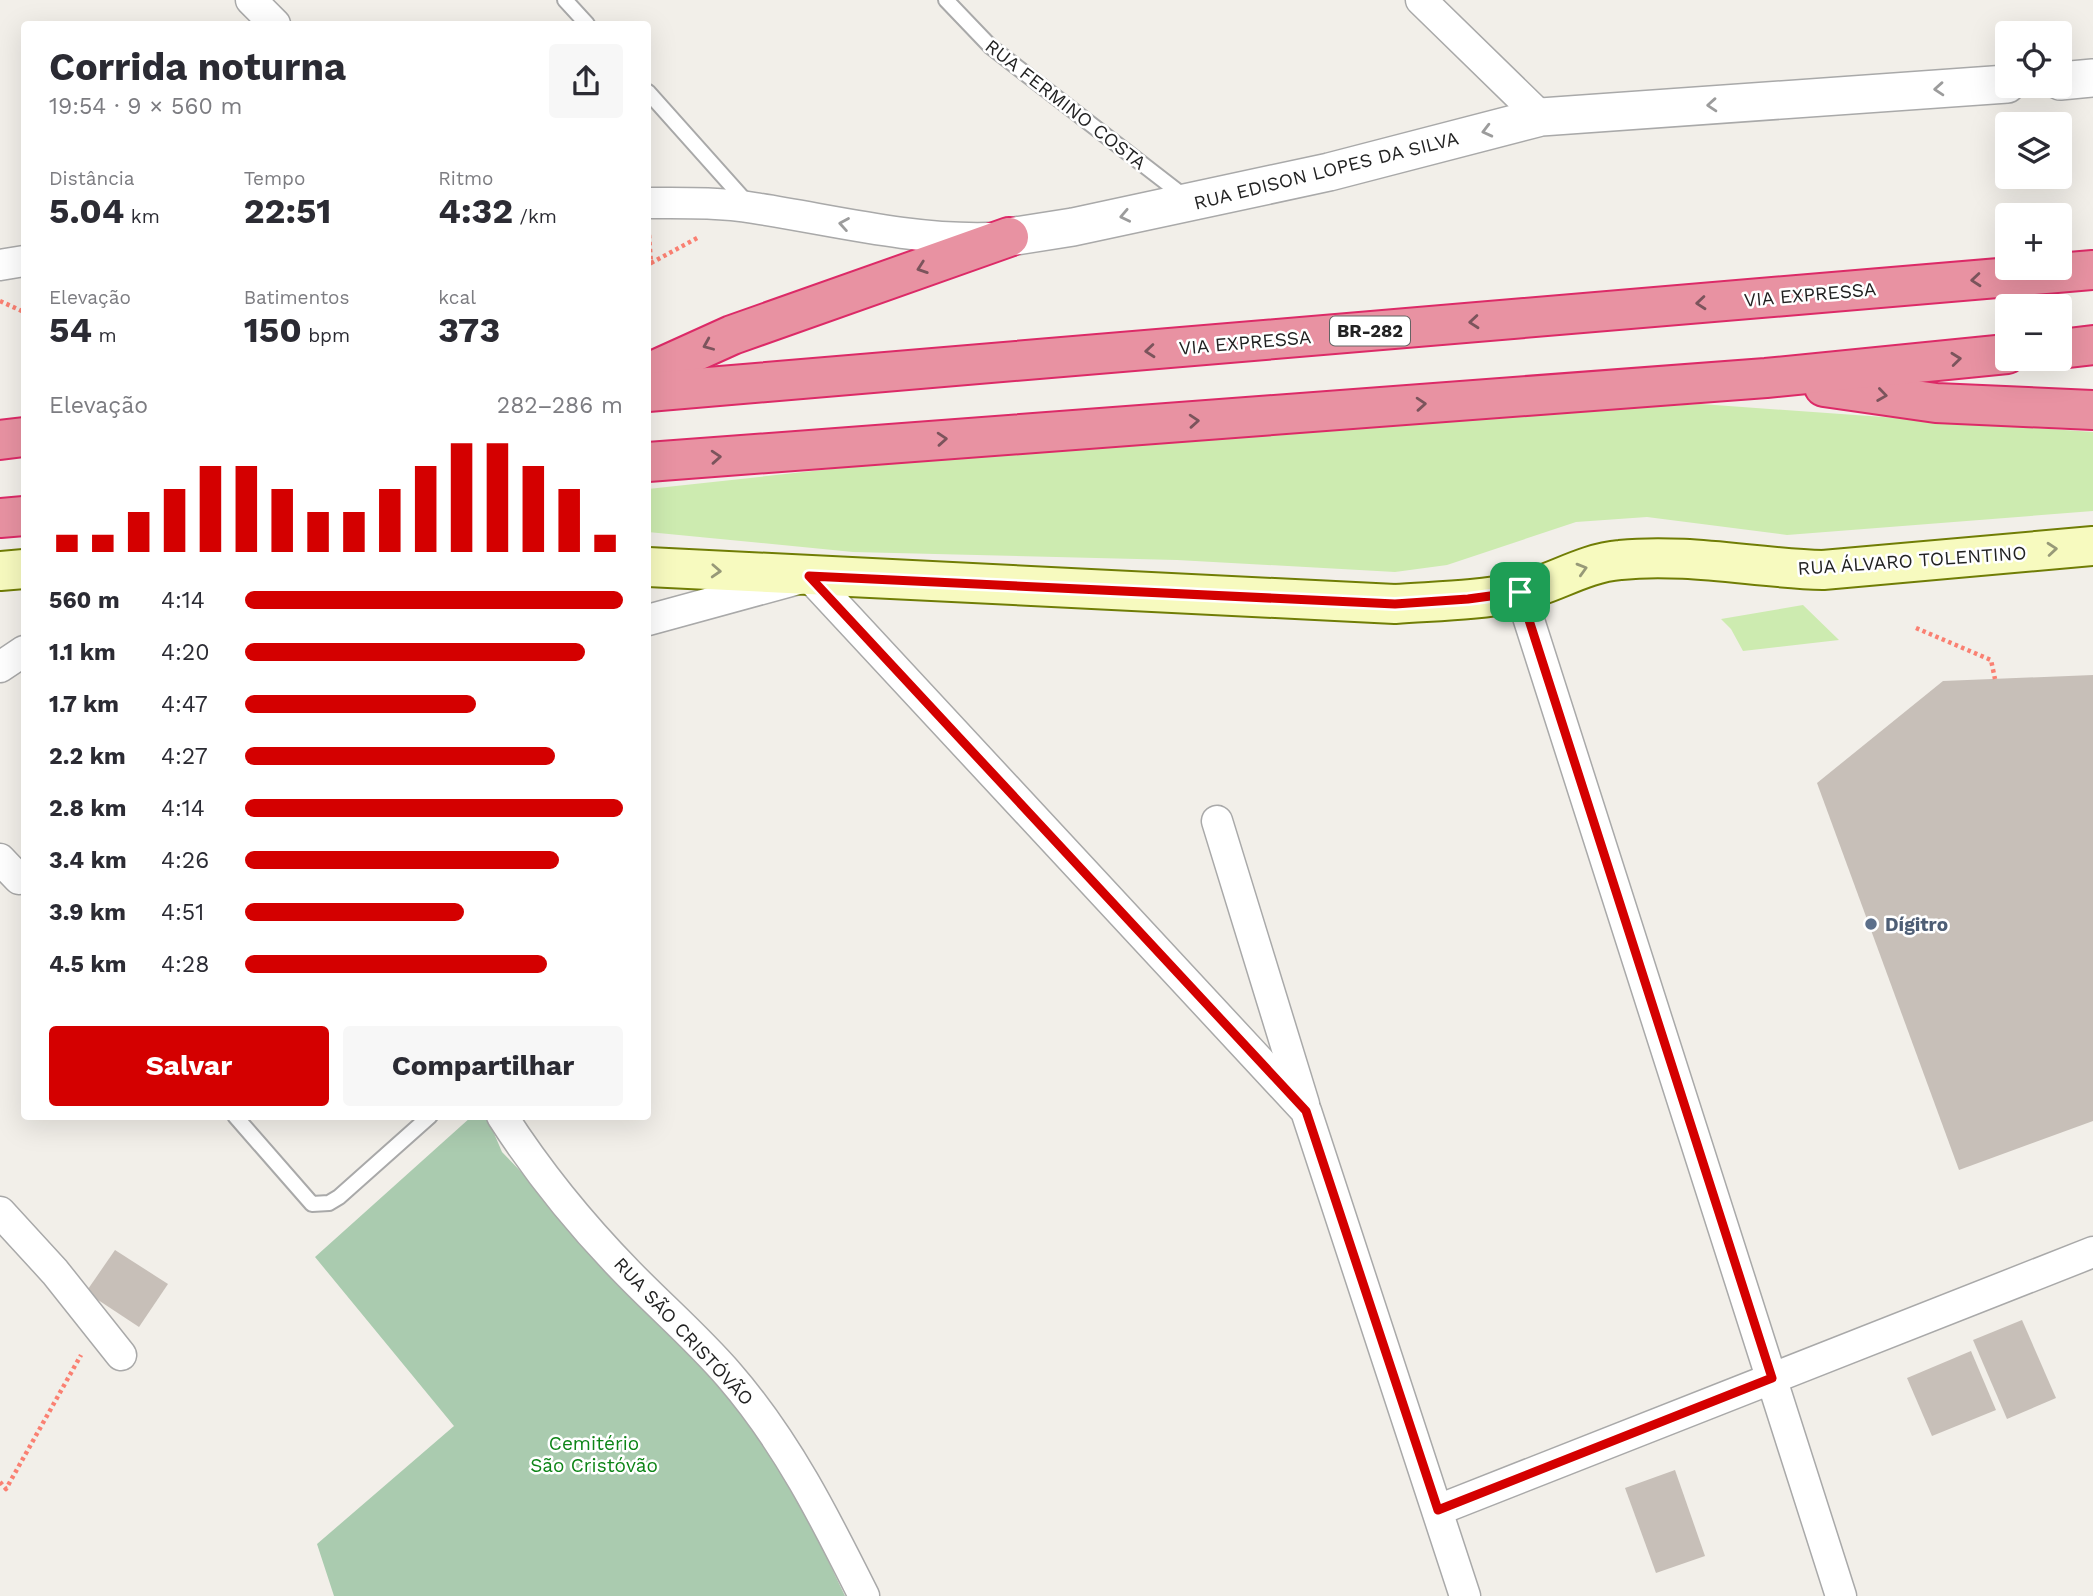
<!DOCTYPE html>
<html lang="pt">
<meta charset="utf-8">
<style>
:root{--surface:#fff;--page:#f7f7f7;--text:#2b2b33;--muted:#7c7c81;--accent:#d40000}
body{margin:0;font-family:"Work Sans",sans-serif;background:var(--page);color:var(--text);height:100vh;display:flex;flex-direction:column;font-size:26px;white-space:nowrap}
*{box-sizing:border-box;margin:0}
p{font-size:23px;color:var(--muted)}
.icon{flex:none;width:38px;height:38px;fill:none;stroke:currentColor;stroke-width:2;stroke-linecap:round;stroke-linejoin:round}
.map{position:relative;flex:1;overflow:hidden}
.drawer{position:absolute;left:21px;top:21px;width:630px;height:1099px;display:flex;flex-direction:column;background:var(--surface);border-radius:7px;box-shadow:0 7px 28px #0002}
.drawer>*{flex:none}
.controls{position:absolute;left:1995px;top:21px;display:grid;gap:14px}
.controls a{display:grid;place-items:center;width:77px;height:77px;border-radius:7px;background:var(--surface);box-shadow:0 7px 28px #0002;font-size:35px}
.pin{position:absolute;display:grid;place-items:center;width:60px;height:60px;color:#fff;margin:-30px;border-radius:14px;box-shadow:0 4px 10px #0006}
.round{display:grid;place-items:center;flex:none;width:74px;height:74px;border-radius:7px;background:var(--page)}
.head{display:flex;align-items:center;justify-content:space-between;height:119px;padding:0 28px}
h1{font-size:38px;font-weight:700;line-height:52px}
.metrics{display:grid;grid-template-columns:repeat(3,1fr);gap:10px;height:119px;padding:7px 28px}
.metrics div{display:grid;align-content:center}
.metrics b{font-size:35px;font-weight:700}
.metrics small{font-size:19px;font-weight:400}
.metrics p{font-size:19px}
.chart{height:196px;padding:14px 28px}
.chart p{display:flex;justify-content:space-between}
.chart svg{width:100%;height:126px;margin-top:7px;stroke:var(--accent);stroke-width:6}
.button{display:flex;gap:14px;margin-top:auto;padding:14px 28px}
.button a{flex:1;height:80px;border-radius:7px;background:var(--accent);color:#fff;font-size:28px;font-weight:700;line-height:80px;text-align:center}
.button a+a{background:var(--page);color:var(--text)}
ul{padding:0 28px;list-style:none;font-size:23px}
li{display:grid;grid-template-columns:112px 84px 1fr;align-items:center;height:52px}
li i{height:18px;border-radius:9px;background:var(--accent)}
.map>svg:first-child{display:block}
.grass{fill:#cdebb0}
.cemetery{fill:#aacbaf}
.building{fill:#c7bfb8}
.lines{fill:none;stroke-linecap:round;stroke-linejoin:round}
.service-casing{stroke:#a9a9a9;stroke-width:18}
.minor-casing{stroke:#a9a9a9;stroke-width:33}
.tertiary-casing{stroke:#a9a9a9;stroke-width:40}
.secondary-casing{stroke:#707d05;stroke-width:42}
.motorway-casing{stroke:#dc2a67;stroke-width:42}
.path{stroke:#fa8072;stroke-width:4.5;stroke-dasharray:3.5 3.5;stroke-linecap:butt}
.service{stroke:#fff;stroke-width:14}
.minor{stroke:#fff;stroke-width:30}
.tertiary{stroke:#fff;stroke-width:37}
.secondary{stroke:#f7fabf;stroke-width:38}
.motorway{stroke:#e892a2;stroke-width:38}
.oneway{stroke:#9c9c9c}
.oneway2{stroke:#7b545c}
.oneway3{stroke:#979978}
.route-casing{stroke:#fff;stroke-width:14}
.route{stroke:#d40000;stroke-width:9}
.service-dot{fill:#5c6f8a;stroke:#fff;stroke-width:2.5}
.labels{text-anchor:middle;stroke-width:5;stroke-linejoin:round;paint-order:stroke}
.shield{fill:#fff;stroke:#646464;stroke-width:2}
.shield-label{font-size:18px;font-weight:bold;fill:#222}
.street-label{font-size:19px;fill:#222;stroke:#fff}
.service-label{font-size:19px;font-weight:bold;fill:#4e5e75;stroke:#fff;text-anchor:start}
.park-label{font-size:19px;fill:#0c8416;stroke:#fff}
</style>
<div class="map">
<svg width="2093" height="1596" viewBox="0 0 2093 1596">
<rect width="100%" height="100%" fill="#f2efe9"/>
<g class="grass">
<path d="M1701 404 2093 432V511L1787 535 1647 517 1576 522 1447 565 1395 572 1177 560 853 552 648 532V489L979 453 1396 421Z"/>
<path d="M1803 605 1839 640 1743 651 1731 629 1721 619Z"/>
</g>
<path class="cemetery" d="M471 1117H487L502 1152 738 1396 796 1493 845 1596H334L317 1544 454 1426 315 1257Z"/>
<g class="building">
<path d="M2093 675V1121L1959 1170 1817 783 1943 681Z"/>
<path d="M115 1250 168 1284 139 1327 86 1292Z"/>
<path d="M2022 1320 2056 1398 2007 1419 1973 1340Z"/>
<path d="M1971 1351 1996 1410 1932 1436 1907 1378Z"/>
<path d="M1675 1470 1705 1556 1656 1573 1625 1488Z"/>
</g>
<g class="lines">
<g class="service-casing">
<g id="service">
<path d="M565 0 587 24"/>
<path d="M946 0 991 47 1185 197"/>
<path d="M648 92 748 204"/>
<path d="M235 1116 312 1204 329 1203 339 1197 430 1116"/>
</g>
</g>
<g class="minor-casing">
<g id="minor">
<path d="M251 0 275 24"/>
<path d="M1421 0 1541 117"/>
<path d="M648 203C683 203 719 202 754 208 832 220 909 240 988 238"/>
<path d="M0 265 24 261"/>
<path d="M1520 592 1841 1596"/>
<path d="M648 620 809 576 1306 1111 1465 1596"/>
<path d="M0 667 24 651"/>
<path d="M1217 821 1304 1104"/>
<path d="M0 859 19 879"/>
<path d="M502 1116C538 1172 582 1226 628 1273 661 1307 698 1339 729 1375 787 1442 825 1518 864 1596"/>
<path d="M0 1212 55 1272 121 1355"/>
<path d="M1438 1510 2093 1252"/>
</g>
</g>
<g class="tertiary-casing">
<g id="tertiary">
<path d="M2060 81 2093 78"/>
<path d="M1009 237 1073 227 1329 172 1541 117 2007 84"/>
</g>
</g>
<g class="secondary-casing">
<g id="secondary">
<path d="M648 567 1395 604C1436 601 1477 601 1518 592 1552 585 1583 563 1620 560 1687 553 1755 568 1823 570L2093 546"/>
<path d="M0 571 24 569"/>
</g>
</g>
<g class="motorway-casing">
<g id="motorway">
<path d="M2060 349 2093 345"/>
<path d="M648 373 732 335 1009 237"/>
<path d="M1824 387 1936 403 2093 410"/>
<path d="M648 392 2093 270"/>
<path d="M0 440 24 437"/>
<path d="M648 462 1766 378 2007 354"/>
<path d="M0 518 24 516"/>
</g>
</g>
<g class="path">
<path d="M649 235 651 263 699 237"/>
<path d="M0 301 24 312"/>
<path d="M1916 628 1991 660 1995 679"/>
<path d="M0 1482 6 1489 81 1355"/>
</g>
<use href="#service" class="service"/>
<use href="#minor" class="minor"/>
<use href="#tertiary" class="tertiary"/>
<use href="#secondary" class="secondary"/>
<use href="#motorway" class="motorway"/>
</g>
<defs><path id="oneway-chevron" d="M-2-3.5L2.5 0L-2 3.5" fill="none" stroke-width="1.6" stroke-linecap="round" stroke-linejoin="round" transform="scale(1.75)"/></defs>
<g class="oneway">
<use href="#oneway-chevron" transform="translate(1939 89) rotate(176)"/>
<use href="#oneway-chevron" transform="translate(1712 105) rotate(176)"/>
<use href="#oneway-chevron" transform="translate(1487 131) rotate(166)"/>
<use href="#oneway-chevron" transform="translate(1125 216) rotate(168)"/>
<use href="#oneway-chevron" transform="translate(844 224) rotate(-170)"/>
</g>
<g class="oneway2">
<use href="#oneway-chevron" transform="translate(922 268) rotate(161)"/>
<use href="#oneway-chevron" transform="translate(1976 280) rotate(175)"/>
<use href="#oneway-chevron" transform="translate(1701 303) rotate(175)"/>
<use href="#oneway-chevron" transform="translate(1474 322) rotate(175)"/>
<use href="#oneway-chevron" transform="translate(708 345) rotate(157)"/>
<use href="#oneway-chevron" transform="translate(1150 351) rotate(175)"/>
<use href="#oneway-chevron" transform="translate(1956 359) rotate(-6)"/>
<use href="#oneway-chevron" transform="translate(1882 395) rotate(8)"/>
<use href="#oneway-chevron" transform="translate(1421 404) rotate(-4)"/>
<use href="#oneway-chevron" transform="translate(1194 421) rotate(-4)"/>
<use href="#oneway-chevron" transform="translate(942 439) rotate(-4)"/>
<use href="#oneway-chevron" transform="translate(716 457) rotate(-4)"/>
</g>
<g class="oneway3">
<use href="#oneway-chevron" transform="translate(2052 549) rotate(-5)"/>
<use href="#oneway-chevron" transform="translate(1582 569) rotate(-16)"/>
<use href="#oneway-chevron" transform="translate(716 571) rotate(3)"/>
</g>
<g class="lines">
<g class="route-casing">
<path id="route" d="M809 576 1395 604 1468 599 1520 592 1772 1378 1438 1510 1306 1111Z"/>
</g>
<use href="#route" class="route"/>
</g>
<circle class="service-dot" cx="1871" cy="924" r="7"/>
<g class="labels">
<rect class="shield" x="1330" y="316.5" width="80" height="29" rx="5"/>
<g class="shield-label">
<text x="1370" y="337">BR-282</text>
</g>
<g class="street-label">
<text transform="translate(1066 104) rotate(38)" y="7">RUA FERMINO COSTA</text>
<text transform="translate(1326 170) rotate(-14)" y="7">RUA EDISON LOPES DA SILVA</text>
<text transform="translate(1810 294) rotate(-5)" y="7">VIA EXPRESSA</text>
<text transform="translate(1245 342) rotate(-5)" y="7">VIA EXPRESSA</text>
<text transform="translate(1912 560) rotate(-4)" y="7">RUA ÁLVARO TOLENTINO</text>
<text transform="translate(684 1331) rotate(47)" y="7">RUA SÃO CRISTÓVÃO</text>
</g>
<g class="service-label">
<text x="1885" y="931">Dígitro</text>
</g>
<g class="park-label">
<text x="594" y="1450">Cemitério<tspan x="594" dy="22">São Cristóvão</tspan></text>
</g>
</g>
</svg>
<div class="controls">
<a><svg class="icon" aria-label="locate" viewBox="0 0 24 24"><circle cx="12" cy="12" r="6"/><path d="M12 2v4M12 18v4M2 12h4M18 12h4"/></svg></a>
<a><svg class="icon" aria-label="layers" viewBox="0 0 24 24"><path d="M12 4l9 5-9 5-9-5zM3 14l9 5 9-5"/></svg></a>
<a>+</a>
<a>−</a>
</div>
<div class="pin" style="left:1520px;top:592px;background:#1e9e55"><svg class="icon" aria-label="arrive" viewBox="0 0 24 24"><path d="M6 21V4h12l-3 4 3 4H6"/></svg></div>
<section class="drawer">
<div class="head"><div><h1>Corrida noturna</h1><p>19:54 · 9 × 560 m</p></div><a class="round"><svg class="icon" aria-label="share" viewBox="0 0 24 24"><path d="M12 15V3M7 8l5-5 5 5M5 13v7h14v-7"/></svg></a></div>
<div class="metrics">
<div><p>Distância</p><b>5.04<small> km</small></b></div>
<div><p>Tempo</p><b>22:51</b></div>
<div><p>Ritmo</p><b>4:32<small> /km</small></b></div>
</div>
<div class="metrics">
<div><p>Elevação</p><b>54<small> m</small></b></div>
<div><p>Batimentos</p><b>150<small> bpm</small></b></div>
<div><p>kcal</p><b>373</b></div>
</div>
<div class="chart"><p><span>Elevação</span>282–286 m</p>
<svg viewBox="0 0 160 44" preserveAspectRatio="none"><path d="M5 44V38M15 44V38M25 44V30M35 44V22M45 44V14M55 44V14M65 44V22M75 44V30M85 44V30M95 44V22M105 44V14M115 44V6M125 44V6M135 44V14M145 44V22M155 44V38"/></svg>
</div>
<ul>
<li><b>560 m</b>4:14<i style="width:100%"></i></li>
<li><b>1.1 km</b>4:20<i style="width:90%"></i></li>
<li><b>1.7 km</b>4:47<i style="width:61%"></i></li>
<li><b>2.2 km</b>4:27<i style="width:82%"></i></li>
<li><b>2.8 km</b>4:14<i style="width:100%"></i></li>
<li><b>3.4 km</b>4:26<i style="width:83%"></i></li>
<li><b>3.9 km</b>4:51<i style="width:58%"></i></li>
<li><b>4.5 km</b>4:28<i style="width:80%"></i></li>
</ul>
<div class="button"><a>Salvar</a><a>Compartilhar</a></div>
</section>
</div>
